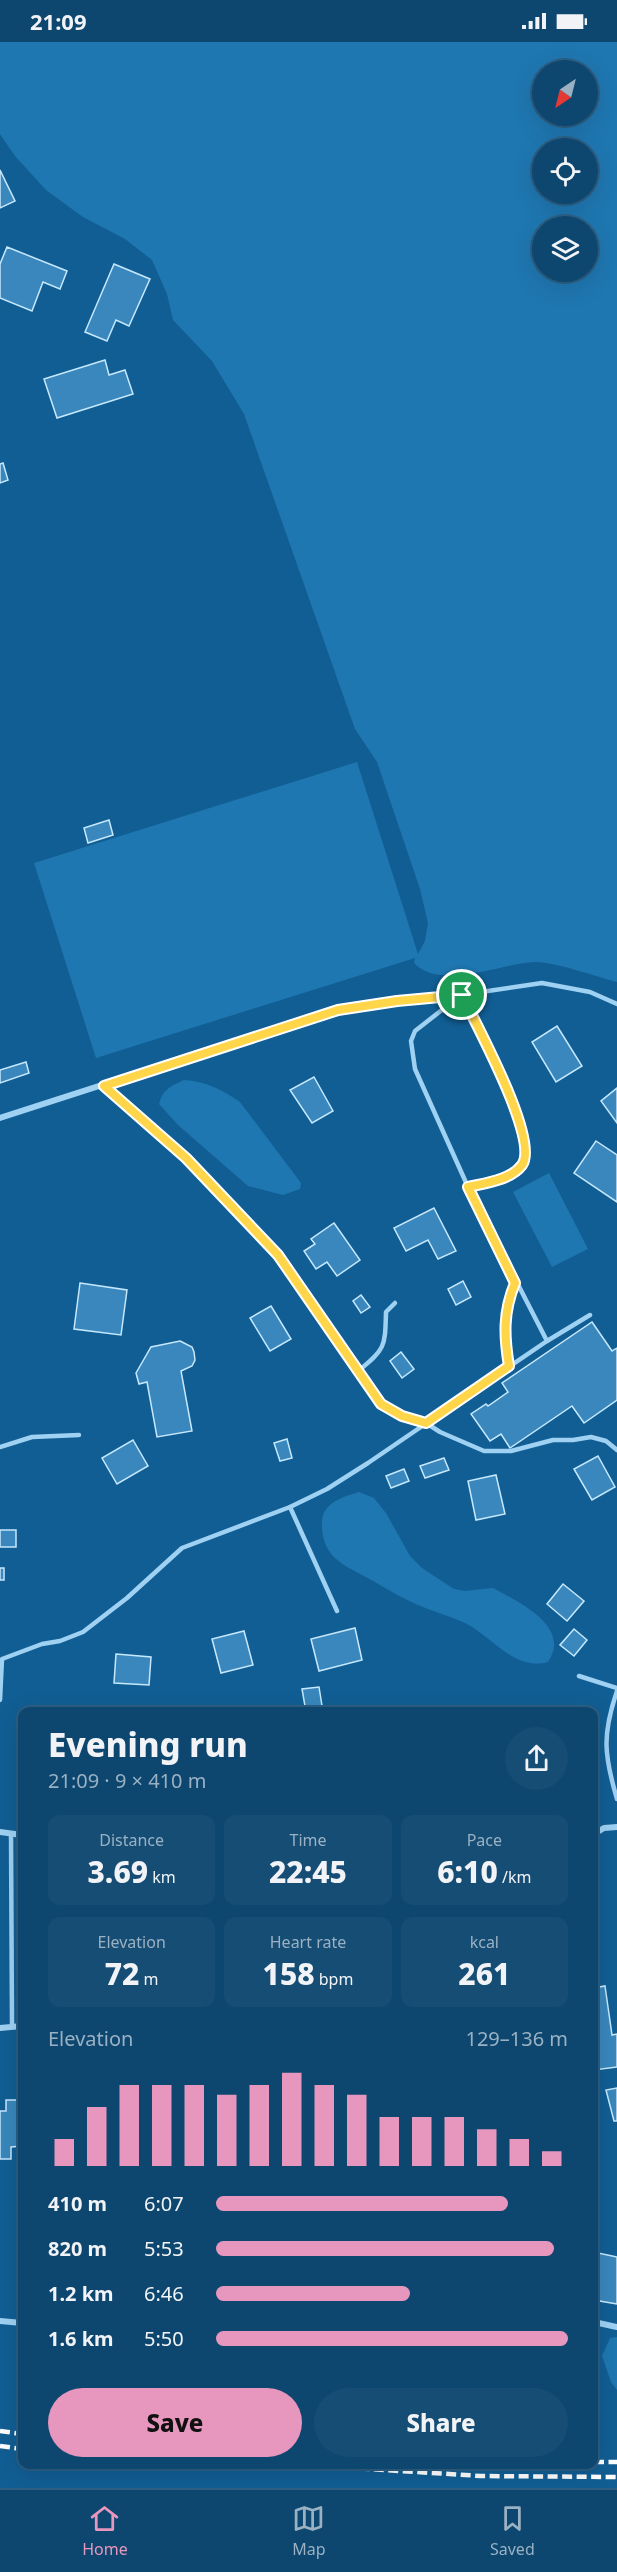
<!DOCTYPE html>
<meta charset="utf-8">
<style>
:root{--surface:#0d466f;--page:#164d74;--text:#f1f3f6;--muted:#9ab1c3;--line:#2d5e82;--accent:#e797bd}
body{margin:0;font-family:"Noto Sans",sans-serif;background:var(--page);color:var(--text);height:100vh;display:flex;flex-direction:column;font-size:22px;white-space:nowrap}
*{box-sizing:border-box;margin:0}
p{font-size:20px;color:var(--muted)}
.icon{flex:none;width:33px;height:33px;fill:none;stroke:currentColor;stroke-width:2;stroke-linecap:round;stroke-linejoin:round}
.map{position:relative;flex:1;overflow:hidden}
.panel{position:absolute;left:18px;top:1665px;width:580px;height:762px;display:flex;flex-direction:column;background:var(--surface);border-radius:12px;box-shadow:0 6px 24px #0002,0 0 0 2px var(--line)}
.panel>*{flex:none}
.needle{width:39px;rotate:215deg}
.fabs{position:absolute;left:532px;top:18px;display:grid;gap:12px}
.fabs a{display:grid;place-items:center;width:66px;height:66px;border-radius:50%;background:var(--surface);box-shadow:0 6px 24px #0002,0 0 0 2px var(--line);font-size:30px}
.pin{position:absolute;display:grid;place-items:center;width:51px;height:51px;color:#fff;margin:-26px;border:3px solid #fff;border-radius:50%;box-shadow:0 2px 6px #0007}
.round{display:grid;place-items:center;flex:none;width:63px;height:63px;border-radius:32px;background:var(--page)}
.head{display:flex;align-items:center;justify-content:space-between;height:102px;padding:0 30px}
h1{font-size:33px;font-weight:800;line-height:45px}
.figures{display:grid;grid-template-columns:repeat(3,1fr);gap:9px;height:102px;padding:6px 30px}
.figures div{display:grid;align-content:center;border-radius:12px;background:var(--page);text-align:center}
.figures b{font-size:30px;font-weight:800}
.figures small{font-size:16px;font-weight:400}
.figures p{font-size:16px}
.chart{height:168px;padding:12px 30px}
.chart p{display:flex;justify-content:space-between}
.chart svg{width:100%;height:108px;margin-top:6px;stroke:var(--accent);stroke-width:6}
.action{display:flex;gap:12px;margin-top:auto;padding:12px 30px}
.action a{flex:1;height:69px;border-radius:36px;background:var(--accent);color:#111;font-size:24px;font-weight:800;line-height:69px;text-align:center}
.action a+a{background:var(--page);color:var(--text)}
ul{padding:0 30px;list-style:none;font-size:20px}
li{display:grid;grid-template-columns:96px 72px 1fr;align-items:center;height:45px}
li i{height:15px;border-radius:8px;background:var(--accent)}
.status{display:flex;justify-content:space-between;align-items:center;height:42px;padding:0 30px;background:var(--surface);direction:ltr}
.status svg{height:16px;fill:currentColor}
.dock{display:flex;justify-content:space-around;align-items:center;height:84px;border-top:2px solid var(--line);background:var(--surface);font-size:16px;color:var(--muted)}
.dock a{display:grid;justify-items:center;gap:3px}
.dock .active{color:var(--accent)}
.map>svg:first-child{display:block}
.green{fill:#1f77b1;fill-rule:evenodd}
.building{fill:#3987bc;stroke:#c6e8fd;stroke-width:1.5}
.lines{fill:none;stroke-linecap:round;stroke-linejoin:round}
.lane{stroke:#9fd1f3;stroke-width:4.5}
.street{stroke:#9fd1f3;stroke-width:6}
.rail{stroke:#fff;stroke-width:4.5;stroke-dasharray:10 4.5;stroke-linecap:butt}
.route-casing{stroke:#fff;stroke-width:12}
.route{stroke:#ffd54a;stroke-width:8}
</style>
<div class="status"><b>21:09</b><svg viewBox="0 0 49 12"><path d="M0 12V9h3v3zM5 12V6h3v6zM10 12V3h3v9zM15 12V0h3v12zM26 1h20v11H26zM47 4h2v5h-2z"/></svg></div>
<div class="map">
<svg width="617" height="2446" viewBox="0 0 617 2446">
<rect width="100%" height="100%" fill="#115e94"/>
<g class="green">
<path d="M0 0H617V940C598 935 552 919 535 920 502 921 440 949 414 921L415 916 96 1016 34 821 357 720 418 912 425 899 428 881 420 847 377 720 355 687 244 372 212 319 173 278 167 252 152 218 125 197 83 175 46 148 15 114 0 92ZM588 28V74H543V28ZM588 106V152H543V106ZM543 184H588V230H543Z"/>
<path d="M184 1038C205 1039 223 1048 240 1060L301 1141 300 1147 283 1153 248 1144 178 1083 159 1062C162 1048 172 1043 184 1038Z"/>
<path d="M549 1131 588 1207 552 1225 513 1150Z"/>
<path d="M359 1450 374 1456 386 1471 410 1514 422 1526 454 1547 465 1549 493 1546C519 1560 572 1585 548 1620 514 1629 493 1595 465 1581 450 1574 434 1570 418 1563 399 1555 381 1543 362 1533 351 1527 336 1520 329 1509 324 1501 322 1492 322 1483 321 1461 342 1455 359 1450Z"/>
<path d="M617 2295V2348L611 2340 602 2314 610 2296Z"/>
</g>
<g class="building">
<path d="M0 128 15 159 0 166Z"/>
<path d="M7 205 67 229 60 247 43 240 32 269 0 256V222Z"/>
<path d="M114 222 150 237 129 284 116 278 107 299 85 290Z"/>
<path d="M105 318 109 333 125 328 133 352 57 376 44 337Z"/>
<path d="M3 421 8 438 0 441V422Z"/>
<path d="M109 778 113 793 88 801 84 786Z"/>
<path d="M557 984 582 1024 556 1040 532 1000Z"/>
<path d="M26 1020 29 1031 0 1041V1028Z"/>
<path d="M314 1035 333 1069 312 1081 290 1048Z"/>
<path d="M617 1046V1081L601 1059Z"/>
<path d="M596 1099 617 1113V1160L574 1131Z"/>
<path d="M434 1166 456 1209 438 1217 428 1198 406 1209 394 1186Z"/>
<path d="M334 1181 360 1218 337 1234 327 1220 316 1227 304 1209 315 1202 311 1197Z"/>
<path d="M463 1239 471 1255 456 1263 448 1247Z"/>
<path d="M80 1241 127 1248 121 1293 74 1287Z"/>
<path d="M361 1253 370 1265 361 1271 353 1259Z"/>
<path d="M271 1264 291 1297 270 1309 250 1276Z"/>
<path d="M592 1280 612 1309 617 1306V1358L584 1381 572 1364 510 1406 501 1392 490 1399 471 1372 486 1362 488 1364 508 1350 502 1341Z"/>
<path d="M180 1299 192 1305 194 1310 195 1318 192 1324 181 1329 192 1389 157 1395 147 1340 139 1342 136 1331 151 1305Z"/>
<path d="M401 1310 414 1327 402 1336 390 1319Z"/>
<path d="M287 1397 292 1416 280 1419 274 1401Z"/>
<path d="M133 1398 148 1424 117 1442 102 1416Z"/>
<path d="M598 1414 615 1445 592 1458 574 1427Z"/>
<path d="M444 1416 449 1428 425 1436 420 1424Z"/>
<path d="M404 1427 409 1439 391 1446 386 1434Z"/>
<path d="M496 1433 505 1472 476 1478 468 1439Z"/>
<rect x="0" y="1488" width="16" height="17"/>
<rect x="0" y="1526" width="4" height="12"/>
<path d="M563 1542 584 1559 567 1579 547 1562Z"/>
<path d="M355 1586 362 1618 319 1629 311 1597Z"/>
<path d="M574 1587 587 1598 574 1614 560 1603Z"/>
<path d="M244 1589 253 1623 221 1631 212 1597Z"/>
<path d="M116 1612 151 1615 149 1643 114 1641Z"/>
<path d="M319 1645 323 1670H306L302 1647Z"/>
<path d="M20 1714H22V1765L19 1764Z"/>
<path d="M605 1944 612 1993 617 1992V2025L594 2028V1946Z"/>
<path d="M617 2046V2079H614L606 2048Z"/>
<path d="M6 2058H22V2104L11 2105V2117H0V2069H6Z"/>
<path d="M598 2211 617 2215V2262L594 2258V2230Z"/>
</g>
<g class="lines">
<g class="lane">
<path d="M461 953C475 981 540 1098 522 1123 511 1138 485 1141 468 1145"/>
<path d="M104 1044 186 1116 278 1213 381 1362 402 1374 426 1381 440 1390 484 1409H511L553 1398H573L591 1395 606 1399 617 1408"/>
<path d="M547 1299 468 1145 415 1027 411 999 415 989 461 953 542 941 590 950 617 962"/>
<path d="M509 1324C504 1294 503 1270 515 1241"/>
<path d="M358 1329C386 1307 385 1304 386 1270L395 1261"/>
<path d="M0 1405 32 1395 79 1393"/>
<path d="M290 1465 337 1569"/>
<path d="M579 1634 617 1646"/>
<path d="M617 1649C602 1693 604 1713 617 1757"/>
<path d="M0 1658 2 1617 42 1602 60 1599 83 1590 127 1556 182 1506 290 1465 327 1447 368 1421 547 1299 590 1273"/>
<path d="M11 1793 12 1983"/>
<path d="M594 2160 596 2176 594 2184"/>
</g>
<g class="street">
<path d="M0 1076 338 967 397 959 461 953"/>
<path d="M0 1790 22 1793"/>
<path d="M594 1792 604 1786 617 1785"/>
<path d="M0 1986 22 1984"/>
<path d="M0 2279 22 2281"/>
<path d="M594 2280 617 2285"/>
</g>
<g class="rail">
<path d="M0 2389 22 2392"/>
<path d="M0 2404 22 2407"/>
<path d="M594 2420H617"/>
<path d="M287 2422 481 2434 617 2435"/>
</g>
</g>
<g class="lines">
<g class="route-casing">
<path id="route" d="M462 953C475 981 540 1098 522 1123 511 1138 485 1141 468 1145L515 1241C503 1270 504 1294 509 1324L426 1381 402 1374 381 1362 278 1213 186 1116 104 1044 338 968 397 959Z"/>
</g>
<use href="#route" class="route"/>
</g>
</svg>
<div class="fabs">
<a><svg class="needle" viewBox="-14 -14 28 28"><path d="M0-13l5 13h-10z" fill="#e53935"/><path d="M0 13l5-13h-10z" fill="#9ab1c3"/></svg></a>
<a><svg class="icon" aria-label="locate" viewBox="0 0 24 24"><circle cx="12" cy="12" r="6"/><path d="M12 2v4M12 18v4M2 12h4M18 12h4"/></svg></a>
<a><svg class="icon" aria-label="layers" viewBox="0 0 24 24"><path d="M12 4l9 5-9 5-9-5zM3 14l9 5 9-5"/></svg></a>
</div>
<div class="pin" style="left:462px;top:953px;background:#1e9e55"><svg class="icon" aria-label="arrive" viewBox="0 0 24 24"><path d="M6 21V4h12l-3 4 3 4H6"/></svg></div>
<section class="panel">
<div class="head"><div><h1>Evening run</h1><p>21:09 · 9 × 410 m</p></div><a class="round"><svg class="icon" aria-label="share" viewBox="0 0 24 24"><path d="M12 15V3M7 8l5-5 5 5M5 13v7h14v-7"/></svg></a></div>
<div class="figures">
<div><p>Distance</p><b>3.69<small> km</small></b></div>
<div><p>Time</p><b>22:45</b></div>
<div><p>Pace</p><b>6:10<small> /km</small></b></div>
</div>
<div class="figures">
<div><p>Elevation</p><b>72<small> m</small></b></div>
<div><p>Heart rate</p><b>158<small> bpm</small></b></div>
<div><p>kcal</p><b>261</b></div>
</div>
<div class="chart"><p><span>Elevation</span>129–136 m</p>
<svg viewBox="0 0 160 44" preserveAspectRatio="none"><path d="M5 44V33M15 44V20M25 44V11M35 44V11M45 44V11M55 44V15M65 44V11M75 44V6M85 44V11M95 44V15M105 44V24M115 44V24M125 44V24M135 44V29M145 44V33M155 44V38"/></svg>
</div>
<ul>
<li><b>410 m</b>6:07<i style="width:83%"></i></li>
<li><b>820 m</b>5:53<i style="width:96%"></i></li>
<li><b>1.2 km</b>6:46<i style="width:55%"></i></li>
<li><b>1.6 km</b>5:50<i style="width:100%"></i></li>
</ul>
<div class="action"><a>Save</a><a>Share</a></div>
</section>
</div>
<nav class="dock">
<a class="active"><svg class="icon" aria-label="home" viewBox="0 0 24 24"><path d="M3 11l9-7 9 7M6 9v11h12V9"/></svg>Home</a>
<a><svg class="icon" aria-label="map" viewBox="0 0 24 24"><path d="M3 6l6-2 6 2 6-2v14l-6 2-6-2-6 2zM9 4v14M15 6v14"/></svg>Map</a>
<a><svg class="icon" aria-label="saved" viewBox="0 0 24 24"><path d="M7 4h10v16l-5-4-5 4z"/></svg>Saved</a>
</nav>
